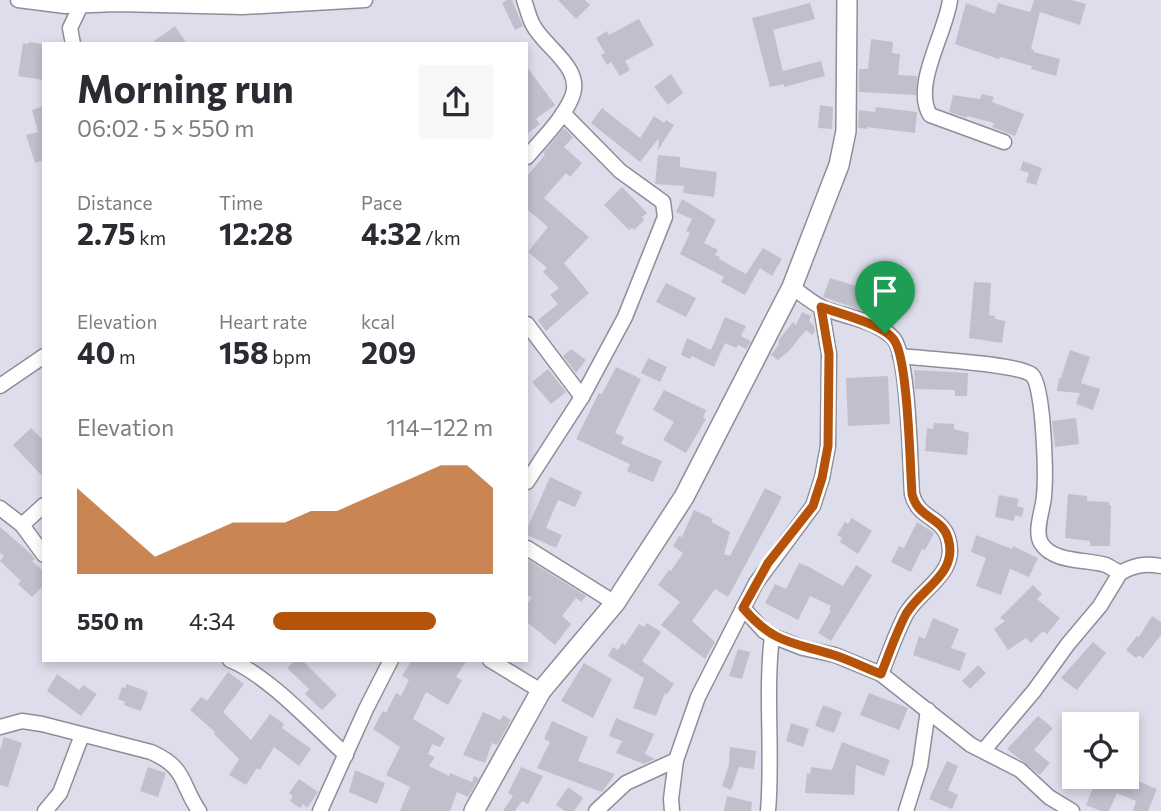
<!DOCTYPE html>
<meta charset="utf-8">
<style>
:root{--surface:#fff;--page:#f7f7f7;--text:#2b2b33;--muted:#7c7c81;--accent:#b45309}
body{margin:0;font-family:Commissioner,sans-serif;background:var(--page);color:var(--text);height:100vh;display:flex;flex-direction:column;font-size:26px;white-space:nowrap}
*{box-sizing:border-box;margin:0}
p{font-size:23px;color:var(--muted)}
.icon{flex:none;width:38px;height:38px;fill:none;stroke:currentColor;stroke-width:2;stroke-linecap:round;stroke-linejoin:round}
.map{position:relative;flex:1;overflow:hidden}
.details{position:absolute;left:42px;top:42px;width:486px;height:620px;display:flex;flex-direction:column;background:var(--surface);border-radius:0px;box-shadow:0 4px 10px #0003}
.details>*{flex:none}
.buttons{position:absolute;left:1062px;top:712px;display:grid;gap:14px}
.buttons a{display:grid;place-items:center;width:77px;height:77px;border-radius:0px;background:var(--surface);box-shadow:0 4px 10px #0003;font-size:35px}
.pin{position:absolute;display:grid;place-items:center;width:60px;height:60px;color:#fff;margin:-72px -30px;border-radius:50% 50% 50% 0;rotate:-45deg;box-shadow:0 0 7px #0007}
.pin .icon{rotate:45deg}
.round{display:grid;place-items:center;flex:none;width:74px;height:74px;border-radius:0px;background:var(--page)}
.head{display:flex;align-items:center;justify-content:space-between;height:119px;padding:0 35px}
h1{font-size:38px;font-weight:700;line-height:52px}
.figures{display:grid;grid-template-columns:repeat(3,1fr);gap:10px;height:119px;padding:7px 35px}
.figures div{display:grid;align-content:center}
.figures b{font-size:30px;font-weight:700}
.figures small{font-size:19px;font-weight:400}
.figures p{font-size:19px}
.chart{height:196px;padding:14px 35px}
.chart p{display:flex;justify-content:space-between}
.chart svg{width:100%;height:126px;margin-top:7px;fill:var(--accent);opacity:.7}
ul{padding:0 35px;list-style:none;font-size:23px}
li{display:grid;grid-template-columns:112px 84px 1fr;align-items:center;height:52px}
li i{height:18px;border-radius:9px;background:var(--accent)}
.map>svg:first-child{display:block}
.building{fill:#c0c0cd}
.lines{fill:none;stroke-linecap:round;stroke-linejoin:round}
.street-casing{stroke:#8e8e9b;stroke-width:17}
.secondary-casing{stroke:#8e8e9b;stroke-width:22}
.street{stroke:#fff;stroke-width:14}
.secondary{stroke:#fff;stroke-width:19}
.route-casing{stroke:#fff;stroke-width:14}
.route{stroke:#b45309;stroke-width:9}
</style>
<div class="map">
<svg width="1161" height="811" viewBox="0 0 1161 811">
<rect width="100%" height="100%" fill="#ddddeb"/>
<g class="building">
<path d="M507 0H512L523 26 515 30 502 3Z"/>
<path d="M558 0H585L590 5 576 19Z"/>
<path d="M1034 0H1072L1086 4 1080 25 1040 12 1031 49 1034 50V52L1060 59 1056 76 1031 69 1032 66 1000 57 999 59 955 44 966 3 995 14 998 3 1030 12Z"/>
<path d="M810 3 815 19 773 30 783 71 821 61 825 76 784 87V84L770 87 752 18Z"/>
<path d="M639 19 654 45 625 61 630 70 620 76 611 62 607 65 601 55 605 53 596 38 607 31 609 35Z"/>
<path d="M175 26 187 44H150Z"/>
<path d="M871 39 893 42 892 53 900 54 898 75 917 76 916 95 859 92V69H868Z"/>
<path d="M29 42 44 44V80L18 76 23 43 28 44Z"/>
<path d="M527 67 555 105 536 119 540 124 527 134Z"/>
<path d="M671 74 683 93 668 105 654 87Z"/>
<path d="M982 94 994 97 992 102 1024 114 1015 136 992 127 994 123 967 116V118L949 112 953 95 980 99Z"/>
<path d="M820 105 833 107 832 129 818 128Z"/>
<path d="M44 106V160L35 163 26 135 38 132 32 110Z"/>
<path d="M876 107 917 112 915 133 867 127V129L858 128 859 110 875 112Z"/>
<path d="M602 108 640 138 654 116 664 123 666 120 674 125 658 150 659 138 640 162 591 123Z"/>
<path d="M564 128 573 137 564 147 582 163 570 177 566 173 544 198 589 237 564 263 589 293 546 331 538 320 558 304 550 295 559 288 543 272 547 268 528 252 548 227 527 209V176L545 155 543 153Z"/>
<path d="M658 155 680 157V167L717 172 714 197 683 193 684 186 655 184Z"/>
<path d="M1023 161 1042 168 1036 185 1026 182 1029 173 1020 170Z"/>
<path d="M622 187 647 213 642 217 644 220 634 230 632 228 629 230 604 205Z"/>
<path d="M682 199 716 220 704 243 718 250 715 255 720 257 719 259 746 274 763 248 782 259 772 276 760 268 745 295 721 282 724 277 680 254 690 233 686 231 692 219 676 212Z"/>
<path d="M830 278 863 288 861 295 870 298 866 312 823 297Z"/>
<path d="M974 282 991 283 989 315 995 316V319L1005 321 1002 343 969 338Z"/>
<path d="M666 283 696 298 686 317 656 302Z"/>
<path d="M802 312 811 316 809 321 814 326 815 331 812 335 806 330 789 351 778 360 771 355 779 344 778 341 793 322 796 325Z"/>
<path d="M725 317 746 326 741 336 751 341 746 349 738 345 736 348 725 343 714 367 692 356 690 359 681 355 687 338 711 350Z"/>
<path d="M571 349 586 360 576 373 563 356Z"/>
<path d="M1070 350 1090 357 1081 383 1100 389 1093 410 1076 404 1080 393 1057 391 1059 378H1061Z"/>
<path d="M648 358 667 367 660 382 641 373Z"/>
<path d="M616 367 641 379 615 433 624 437 621 444 662 461 653 482 627 471 630 464 576 439 599 393 602 394Z"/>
<path d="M548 369 566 392 551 404 532 382Z"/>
<path d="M914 370 968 373 967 396H955V390L915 389Z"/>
<path d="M888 376 890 424 848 426 846 378Z"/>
<path d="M664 390 706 410 703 418 706 419 686 453 663 440 674 422 653 410Z"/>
<path d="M1076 418 1079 444 1055 447 1052 421Z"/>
<path d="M934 423 954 424V429L969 433 967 455 925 451 927 428 933 429Z"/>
<path d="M31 428 44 441V478L13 445Z"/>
<path d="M550 477 582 492 575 507 558 500 546 528 562 535 556 548 527 535V529Z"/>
<path d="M765 488 782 497 747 562 728 597 715 589 692 621 715 642 705 659 661 625 680 602 658 585 669 570 671 571 683 553 673 546 679 536 682 537 694 510 713 519 711 522 730 532 724 554 730 556Z"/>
<path d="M1068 494 1087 496V501L1109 502V505H1111L1110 546H1090V541L1065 538Z"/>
<path d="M999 495 1019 499 1017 506 1024 508 1022 517 1015 515 1014 521 995 517Z"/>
<path d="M852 518 872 531 858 554 840 542 842 538 837 535 845 522 848 524Z"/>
<path d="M917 522 934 533 925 550 922 549 911 572 891 562 899 546 904 548Z"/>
<path d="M0 527 29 552 35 559 32 561 44 572V585L32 597 18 584 21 581 0 561 4 556 0 553Z"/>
<path d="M976 535 1012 549 1013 546 1038 558 1029 577 1010 569 1001 595 976 586 986 558 971 552Z"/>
<path d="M527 559 586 596 581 602 576 598 562 616 571 624 555 645 527 622V604L532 598 527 595Z"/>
<path d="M799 563 809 567 843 586 856 565 872 575 831 641 818 633 831 611 829 610 831 606 810 596 798 620 765 603 775 584 786 589Z"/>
<path d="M1033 585 1042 594 1037 599 1060 618 1047 634 1043 631 1031 643 1026 638 1008 650 994 629 1005 621 1000 618Z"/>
<path d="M1152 616 1161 622V635L1143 658 1139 655 1136 658 1126 650 1137 636 1139 637Z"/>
<path d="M933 618 959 629 951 648 966 653 960 671 913 655 919 636 925 639Z"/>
<path d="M647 623 661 632 642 661 674 684 667 694 665 693 656 716 633 708 644 678 608 656 613 647 618 650 622 643 625 645 639 624 644 627Z"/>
<path d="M1093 642 1106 653 1077 690 1061 678Z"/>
<path d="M738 649 750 652 742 679 729 676Z"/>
<path d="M295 660H302L337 695 322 710 305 694 309 689 287 668Z"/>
<path d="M412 660H467L456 677 462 680 448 705 426 692 413 719 445 738 440 747 432 744 428 754 435 757 429 766 449 776 450 773 472 782 474 776 479 778 468 797 457 792 450 811H400L410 787 386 775 400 747 373 729 383 711 386 713 396 693 401 696 409 680 402 676Z"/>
<path d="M584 663 612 679 593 718 561 701Z"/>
<path d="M978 665 986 673 970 689 962 681Z"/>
<path d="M228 672 244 684 223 712 251 740 270 714 284 724 282 728 311 749 299 766 274 747 260 770 257 768 246 785 229 775 239 759 214 734 215 732 190 710 201 697 207 701Z"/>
<path d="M57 674 79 690 83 685 97 694 81 716 47 691Z"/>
<path d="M127 684 148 692 141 711 124 705 125 702 118 699 122 687 125 688Z"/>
<path d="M869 693 908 708 899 730 860 715Z"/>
<path d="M823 705 842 712 834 733 815 726Z"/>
<path d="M483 712 500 720 503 715 511 720 497 745 492 743 485 763 463 755Z"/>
<path d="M1038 716 1053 728 1034 750 1050 763 1040 775 1007 749Z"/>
<path d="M616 718 654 734 645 754 655 759 644 764 616 753 622 741 609 736Z"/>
<path d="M552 721 588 737 578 761 615 774 602 792 537 768 550 742 544 739Z"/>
<path d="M791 723 809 729 803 747 786 741Z"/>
<path d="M4 737 22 743 8 787 0 785V750Z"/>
<path d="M842 742 890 760 884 776 856 765 854 795 805 793 807 773 810 774 811 767 832 770Z"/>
<path d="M730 747 756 751 754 769 739 767 731 790 722 786 729 765Z"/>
<path d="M947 761 958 766 948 790 958 795 952 809 929 799Z"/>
<path d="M148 767 166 773 158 797 140 791Z"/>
<path d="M521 767 543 776 528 804 522 801 515 811H503L513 796 508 793Z"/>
<path d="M355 770 385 783 377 804 349 792Z"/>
<path d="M1080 777H1128L1157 789 1148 811H1133L1136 801 1117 793 1109 811H1101L1086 805 1094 785Z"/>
<path d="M299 779 318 792 307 808 303 804 300 808 290 801 293 796 289 793Z"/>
<path d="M568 787 583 798 574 811H565L556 805Z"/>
<path d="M727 796 752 802 751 811H724Z"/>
</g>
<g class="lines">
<g class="street-casing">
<g id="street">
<path d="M18 0 65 6 118 4 243 7 365 0"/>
<path d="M524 0C527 8 529 18 533 25 545 48 584 68 572 97 563 119 542 139 527 157"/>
<path d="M950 0C946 33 912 85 930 115L1004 142"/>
<path d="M73 44 70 28 81 5"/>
<path d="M792 287C802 294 812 303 823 308 845 317 876 320 893 338 909 355 910 466 912 494 918 519 942 517 948 538 959 574 921 588 906 614 896 633 889 654 881 674"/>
<path d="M527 324 582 397"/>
<path d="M900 356C924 359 1017 363 1032 375 1044 386 1046 476 1044 496 1043 510 1034 531 1041 543 1053 563 1087 559 1106 565 1110 567 1115 570 1120 573 1135 565 1144 563 1161 566"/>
<path d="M0 386 44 356"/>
<path d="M527 482 582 397 625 317 665 217 663 202 620 171 563 113"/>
<path d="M0 508 22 525 44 555"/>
<path d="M22 525 44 505"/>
<path d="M527 548 615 603"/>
<path d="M743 608 764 631 772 636 803 648 835 655 881 674 971 745 1020 770 1049 797 1072 811"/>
<path d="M230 660C269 676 314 726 346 755"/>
<path d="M490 660 541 691"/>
<path d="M0 727 22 721 42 724 151 752C187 768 180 783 199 811"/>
<path d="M984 750 1034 691 1068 644 1100 606 1120 573"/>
<path d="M45 811 60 793 82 735"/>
<path d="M320 811 366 709 391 660"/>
<path d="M596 811 626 783 676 760"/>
<path d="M672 811 671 799 676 760 698 697 756 583 813 506 822 478 828 446 829 354 821 307"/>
<path d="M768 811C773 753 765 694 772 636"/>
<path d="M906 811 920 766 928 710"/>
</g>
</g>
<g class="secondary-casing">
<path id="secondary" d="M474 811 541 691 615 603 684 497 792 287 839 165 846 131 847 0"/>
</g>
<use href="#street" class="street"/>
<use href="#secondary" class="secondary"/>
</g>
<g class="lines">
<g class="route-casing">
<path id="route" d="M821 307C839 313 884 325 894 340 908 358 910 466 912 494 918 519 942 517 948 538 959 574 921 588 906 614 896 633 889 654 881 674 865 668 850 660 834 655 792 642 774 644 743 608L768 563 813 506 822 478 828 446 829 354Z"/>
</g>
<use href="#route" class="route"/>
</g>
</svg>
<div class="buttons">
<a><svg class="icon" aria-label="locate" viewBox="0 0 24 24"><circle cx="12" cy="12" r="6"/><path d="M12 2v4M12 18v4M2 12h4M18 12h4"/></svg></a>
</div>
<div class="pin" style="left:885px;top:333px;background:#1e9e55"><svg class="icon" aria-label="arrive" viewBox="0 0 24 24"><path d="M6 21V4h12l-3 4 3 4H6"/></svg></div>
<section class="details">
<div class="head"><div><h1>Morning run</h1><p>06:02 · 5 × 550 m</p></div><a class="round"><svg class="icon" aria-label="share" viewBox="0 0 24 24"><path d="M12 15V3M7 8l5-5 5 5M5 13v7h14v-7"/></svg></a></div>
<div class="figures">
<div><p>Distance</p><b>2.75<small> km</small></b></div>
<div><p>Time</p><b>12:28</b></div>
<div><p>Pace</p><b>4:32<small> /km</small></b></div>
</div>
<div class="figures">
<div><p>Elevation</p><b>40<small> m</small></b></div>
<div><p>Heart rate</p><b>158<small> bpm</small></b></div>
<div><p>kcal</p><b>209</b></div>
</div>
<div class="chart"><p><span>Elevation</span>114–122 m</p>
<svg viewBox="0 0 160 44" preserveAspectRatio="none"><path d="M0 44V14L10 22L20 30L30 38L40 34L50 30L60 26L70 26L80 26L90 22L100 22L110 18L120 14L130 10L140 6L150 6L160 14V44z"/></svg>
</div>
<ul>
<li><b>550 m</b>4:34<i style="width:74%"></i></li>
</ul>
</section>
</div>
